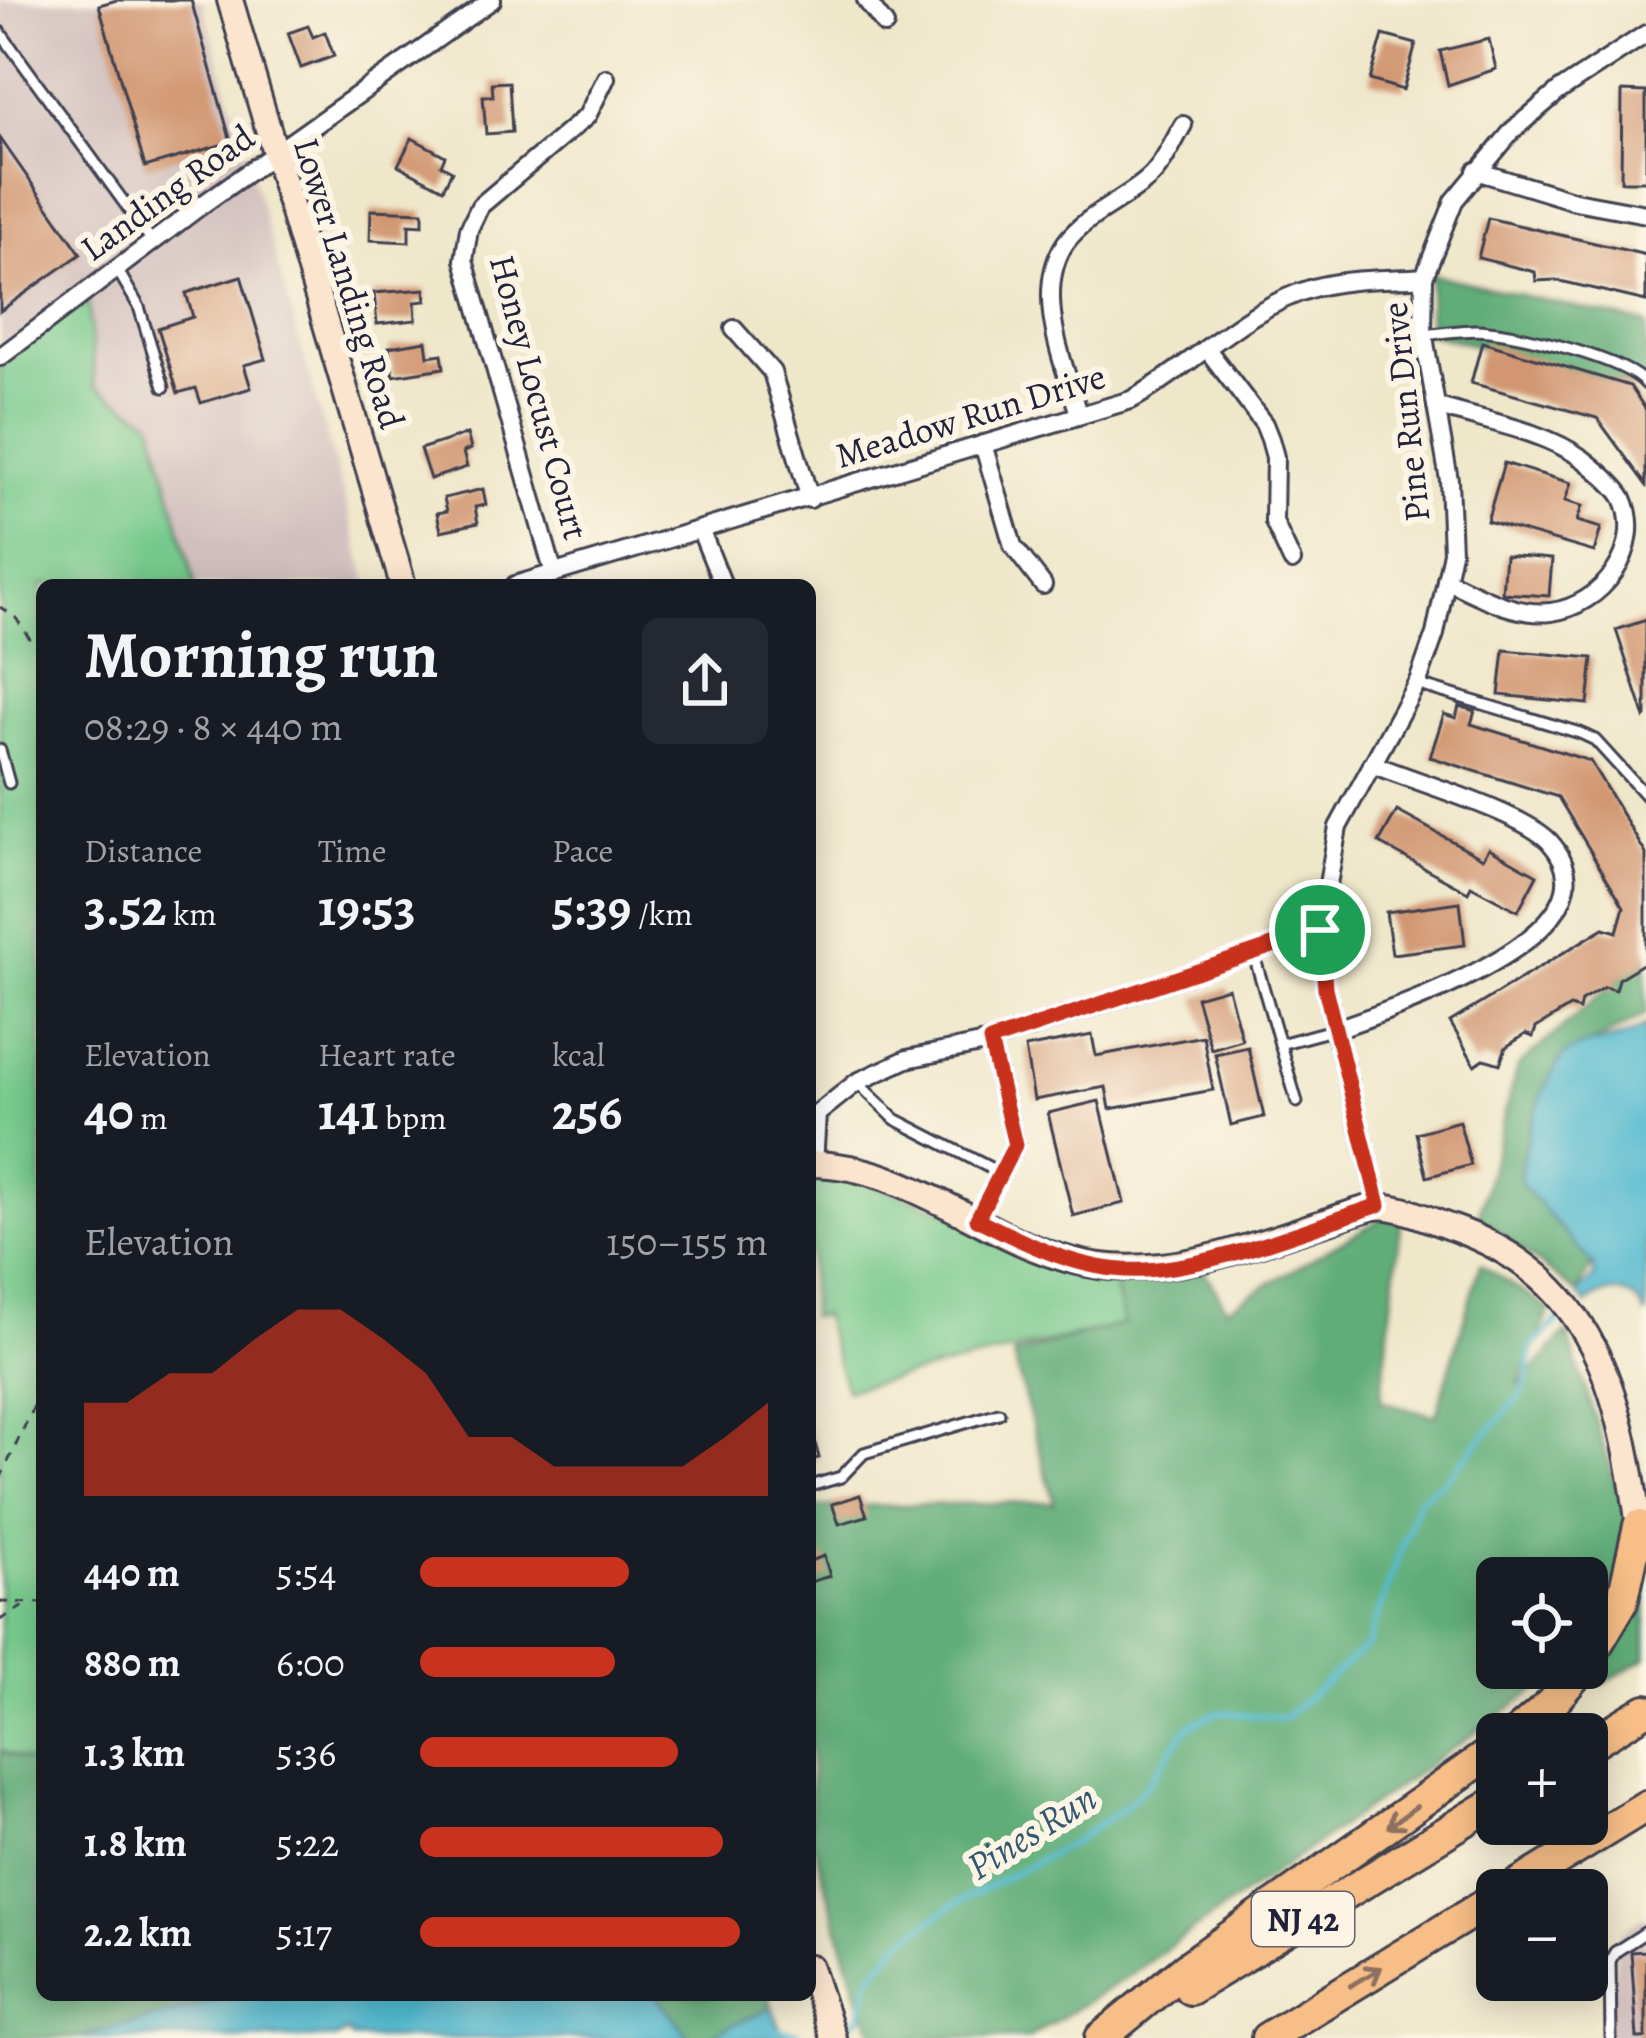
<!DOCTYPE html>
<meta charset="utf-8">
<style>
:root{--surface:#171b24;--page:#242831;--text:#f1f3f6;--muted:#9ea1a6;--accent:#c8321e}
body{margin:0;font-family:Alegreya,serif;background:var(--page);color:var(--text);height:100vh;display:flex;flex-direction:column;font-size:45px;white-space:nowrap}
*{box-sizing:border-box;margin:0}
p{font-size:39px;color:var(--muted)}
.icon{flex:none;width:66px;height:66px;fill:none;stroke:currentColor;stroke-width:2;stroke-linecap:round;stroke-linejoin:round}
.map{position:relative;flex:1;overflow:hidden}
.sheet{position:absolute;left:36px;top:579px;width:780px;height:1422px;display:flex;flex-direction:column;background:var(--surface);border-radius:18px;box-shadow:0 6px 30px #0003}
.sheet>*{flex:none}
.tools{position:absolute;left:1476px;top:1557px;display:grid;gap:24px}
.tools a{display:grid;place-items:center;width:132px;height:132px;border-radius:18px;background:var(--surface);box-shadow:0 6px 30px #0003;font-size:60px}
.pin{position:absolute;display:grid;place-items:center;width:102px;height:102px;color:#fff;margin:-51px;border:6px solid #fff;border-radius:50%;box-shadow:0 3px 12px #0007}
.round{display:grid;place-items:center;flex:none;width:126px;height:126px;border-radius:18px;background:var(--page)}
.overview{display:flex;align-items:center;justify-content:space-between;height:204px;padding:0 48px}
h1{font-size:66px;font-weight:700;line-height:90px}
.stats{display:grid;grid-template-columns:repeat(3,1fr);gap:18px;height:204px;padding:12px 48px}
.stats div{display:grid;align-content:center}
.stats b{font-size:51px;font-weight:700}
.stats small{font-size:33px;font-weight:400}
.stats p{font-size:33px}
.chart{height:336px;padding:24px 48px}
.chart p{display:flex;justify-content:space-between}
.chart svg{width:100%;height:216px;margin-top:12px;fill:var(--accent);opacity:.7}
ul{padding:0 48px;list-style:none;font-size:39px}
li{display:grid;grid-template-columns:192px 144px 1fr;align-items:center;height:90px}
li i{height:30px;border-radius:15px;background:var(--accent)}
.map>svg:first-child{display:block}
.industrial{fill:#d1bfbe}
.green{fill:#76c98c;stroke:#4c7664;stroke-width:3}
.forest{fill:#60ad78;stroke:#41685a;stroke-width:3}
.water{fill:#51b9cf;stroke:#3a6e85;stroke-width:3}
.lines{fill:none;stroke-linecap:round;stroke-linejoin:round}
.stream{stroke:#51b9cf;stroke-width:6}
.building{fill:#d29772}
.lane-casing{stroke:#414050;stroke-width:15}
.street-casing{stroke:#414050;stroke-width:22}
.secondary-casing{stroke:#414050;stroke-width:30}
.highway-casing{stroke:#414050;stroke-width:36}
.path{stroke:#414050;stroke-width:3;stroke-dasharray:9 9;stroke-linecap:butt}
.lane{stroke:#fff;stroke-width:9}
.street{stroke:#fff;stroke-width:16}
.secondary{stroke:#fce5cf;stroke-width:24}
.highway{stroke:#f7be87;stroke-width:30}
.oneway{stroke:#8c7061}
.route-casing{stroke:#fff;stroke-width:24}
.route{stroke:#c8321e;stroke-width:15}
.labels{text-anchor:middle;stroke-width:12;stroke-linejoin:round;paint-order:stroke}
.shield{fill:#fcf5e5;stroke:#63616e;stroke-width:3}
.shield-label{font-size:33px;font-weight:bold;fill:#22223b}
.street-label{font-size:36px;fill:#22223b;stroke:#fcf5e5}
.water-label{font-size:39px;font-style:italic;fill:#32576f;stroke:#fcf5e5}
</style>
<div class="map">
<svg width="1646" height="2038" viewBox="0 0 1646 2038">
<rect width="100%" height="100%" fill="#fcf5e5"/>
<filter id="ink" filterUnits="userSpaceOnUse"><feTurbulence type="fractalNoise" baseFrequency=".00833" numOctaves="2"/><feDisplacementMap in="SourceGraphic" scale="24" xChannelSelector="R" yChannelSelector="G"/><feConvolveMatrix kernelMatrix="1 2 1 2 8 2 1 2 1" color-interpolation-filters="sRGB"/></filter>
<filter id="wash" filterUnits="userSpaceOnUse"><feTurbulence type="fractalNoise" baseFrequency=".004" numOctaves="4" result="noise"/><feDisplacementMap in="SourceGraphic" scale="48" xChannelSelector="R" yChannelSelector="G"/><feGaussianBlur stdDeviation="2.7" result="paint"/><feColorMatrix in="noise" values="0 0 0 0 0 0 0 0 0 0 0 0 0 0 0 0 0 1.4 0 .05"/><feComposite in="paint" operator="in"/></filter>
<g filter="url(#wash)">
<rect width="100%" height="100%" fill="#efe7ca"/>
<g class="industrial">
<path d="M0 0H202L369 585H195L152 421 95 386 0 363Z"/>
<path d="M1646 1915V2038H1605L1620 1932Z"/>
</g>
<g class="green">
<path d="M88 299 95 386 152 421 195 585H42V1766L0 1751V363Z"/>
<path d="M810 1164 1110 1267 1125 1324 846 1390 822 1315 810 1317Z"/>
</g>
<g class="forest">
<path d="M1431 274 1646 324V389L1428 333Z"/>
<path d="M1646 955V1014L1561 1060 1519 1175 1592 1264 1577 1293 1478 1217 1517 1067Z"/>
<path d="M1403 1206 1381 1401 1436 1416 1480 1264 1550 1310 1518 1387 1567 1332 1619 1493 1646 1494V1658L1603 1684 1587 1667V1578H1497V1668H1567L1125 1978 1028 2038H876L858 1996 810 1832V1507L1054 1502 1013 1355 1124 1324 1109 1265 1200 1264 1227 1308Z"/>
<path d="M0 1752 42 1766V1995H239L76 2038H0Z"/>
<path d="M657 1995H769L772 2007 704 2038H690Z"/>
</g>
<g class="water">
<path d="M1646 1025V1316C1636 1289 1606 1286 1587 1304L1577 1293 1594 1277 1592 1264 1521 1184C1515 1161 1547 1068 1567 1053 1586 1040 1620 1044 1646 1025Z"/>
<path d="M239 1995H657L690 2038H351L348 2032 335 2038H76Z"/>
<path d="M772 2007 784 2038H704Z"/>
</g>
<g class="lines">
<g class="stream">
<path d="M850 2024 861 2015 869 1978 900 1942 953 1905 1072 1843 1118 1812 1148 1784 1188 1727 1217 1712 1284 1718 1367 1646 1419 1498 1443 1482 1520 1396 1528 1380 1531 1349 1565 1313"/>
<path d="M777 2030 797 2033"/>
</g>
</g>
<g id="blocks">
<g class="building">
<path d="M117 0H191L231 142 145 167 99 5Z"/>
<path d="M308 26 313 37 325 32 334 56 301 68 288 33Z"/>
<path d="M1383 35 1416 44 1403 90 1370 80Z"/>
<path d="M1489 39 1496 69 1448 85 1440 51Z"/>
<path d="M509 82 512 132 486 134 483 96H493L492 83Z"/>
<path d="M1622 91 1646 92V181H1621Z"/>
<path d="M0 138 81 254 0 311Z"/>
<path d="M412 138 445 156 441 165 452 171 443 189 398 165Z"/>
<path d="M371 210 423 212V225L409 224V242L370 240Z"/>
<path d="M1488 218 1646 255V301L1556 280 1536 281 1535 272 1478 258Z"/>
<path d="M241 276 266 359 244 365 251 388 201 403 196 388 178 393 158 328 193 317 186 293Z"/>
<path d="M425 289 426 301 415 302 416 320 377 324 374 293Z"/>
<path d="M426 341 428 356 442 354 444 368 393 376 389 347Z"/>
<path d="M1482 342 1630 386 1646 410V485L1597 418 1471 383Z"/>
<path d="M467 434 471 449 463 452 467 467 430 479 420 449Z"/>
<path d="M1504 463 1571 483 1565 501 1582 506 1577 521 1601 528 1594 552 1487 521Z"/>
<path d="M483 489 486 505 475 507 478 523 441 531 437 513 447 511 444 498Z"/>
<path d="M1505 555 1552 559 1549 596 1502 593Z"/>
<path d="M1646 620V717L1645 718 1616 630Z"/>
<path d="M1504 650 1593 658 1588 704 1499 695Z"/>
<path d="M1459 706 1475 711 1471 724 1590 761 1646 854V962L1618 979 1615 990 1604 987 1581 1001 1579 1010 1570 1007 1536 1028 1533 1037 1526 1034 1506 1047 1500 1064 1484 1059 1475 1065 1450 1022 1604 928 1617 932 1624 907 1558 797 1430 757 1444 714 1456 718Z"/>
<path d="M1397 811 1483 858 1489 848 1537 875 1518 911 1471 886 1468 892 1379 843Z"/>
<path d="M1460 902 1465 945 1392 954 1386 912Z"/>
<path d="M1228 988 1242 1040 1211 1049 1196 997Z"/>
<path d="M1092 1035 1096 1056 1203 1036 1213 1090 1110 1109 1106 1087 1034 1100 1025 1048Z"/>
<path d="M1248 1047 1264 1117 1231 1125 1215 1054Z"/>
<path d="M1099 1101 1124 1203 1073 1216 1048 1113Z"/>
<path d="M1459 1121 1471 1165 1427 1177 1416 1133Z"/>
<path d="M810 1425 819 1458 810 1460Z"/>
<path d="M860 1495 867 1516 839 1524 832 1504Z"/>
<path d="M824 1556 830 1576 810 1582V1561Z"/>
<path d="M1646 1951V2038H1637L1631 1952Z"/>
</g>
</g>
</g>
<g filter="url(#ink)">
<use href="#blocks" fill-opacity="0" stroke="#414050" stroke-width="3"/>
<g class="lines">
<g class="lane-casing">
<g id="lane">
<path d="M0 32 152 241"/>
<path d="M117 269 139 307 164 387"/>
<path d="M1424 335C1444 333 1468 328 1489 331 1523 335 1626 359 1646 384"/>
<path d="M1416 684 1580 733 1595 740 1646 796"/>
<path d="M0 750 9 783"/>
<path d="M1253 952 1297 1102"/>
<path d="M1280 1044 1336 1029"/>
<path d="M857 1082 895 1119 1000 1173"/>
<path d="M810 1486 841 1477 864 1453 999 1413"/>
<path d="M1611 2038 1610 1961 1615 1952 1646 1932"/>
</g>
</g>
<g class="street-casing">
<g id="street">
<path d="M866 0 885 25"/>
<path d="M1476 171 1575 201 1646 214"/>
<path d="M734 329 772 372 810 499"/>
<path d="M1207 349 1264 424 1270 439 1275 457 1274 522 1292 561"/>
<path d="M0 357 199 207 492 0"/>
<path d="M1436 406C1483 421 1543 430 1583 459 1596 469 1615 484 1623 498 1646 549 1601 606 1551 612 1514 616 1478 595 1446 580"/>
<path d="M1079 414C1064 364 1032 291 1066 242 1086 215 1123 201 1148 179 1163 166 1173 142 1183 125"/>
<path d="M983 444 1013 546 1043 585"/>
<path d="M701 531 723 585"/>
<path d="M554 574 464 260 469 229 480 206 587 116 606 78"/>
<path d="M515 585 1131 400C1193 366 1244 308 1313 288 1347 278 1389 280 1424 277"/>
<path d="M1336 1029C1394 1009 1632 931 1549 841 1521 812 1413 781 1372 764"/>
<path d="M814 1164 817 1114 857 1082 907 1059 985 1043 1320 930"/>
<path d="M1379 1206 1325 989 1320 930 1338 827 1419 679 1435 634 1452 552 1449 480 1423 331 1424 277 1454 201 1513 130 1559 91 1646 34"/>
<path d="M977 1219 1015 1145 990 1041"/>
</g>
</g>
<g class="secondary-casing">
<g id="secondary">
<path d="M230 0 403 585"/>
<path d="M810 1164C918 1164 996 1253 1100 1266 1178 1275 1248 1247 1322 1223 1339 1218 1357 1210 1374 1207 1396 1203 1431 1221 1453 1228 1595 1278 1620 1392 1639 1526"/>
<path d="M810 1968 833 2038"/>
</g>
</g>
<g class="highway-casing">
<g id="highway">
<path d="M1587 1661 1622 1602 1639 1526"/>
<path d="M1516 1734 1552 1703 1582 1668"/>
<path d="M1587 1746 1646 1710"/>
<path d="M1509 1890 1646 1806"/>
<path d="M1190 1989 1497 1801"/>
<path d="M1101 2038 1186 1968 1497 1748"/>
<path d="M1267 2038 1497 1897"/>
</g>
</g>
<g class="path">
<path d="M0 607 16 618 42 657"/>
<path d="M0 1479 42 1389"/>
<path d="M0 1602 42 1603"/>
<path d="M0 1620 27 1604"/>
</g>
<use href="#lane" class="lane"/>
<use href="#street" class="street"/>
<use href="#secondary" class="secondary"/>
<use href="#highway" class="highway"/>
</g>
<defs><path id="oneway-shaft" d="M-6 0H5M1.5-3L5.5 0L1.5 3" fill="none" stroke-width="1.6" stroke-linecap="round" stroke-linejoin="round" transform="scale(3)"/></defs>
<g class="oneway">
<use href="#oneway-shaft" transform="translate(1402 1817) rotate(144)"/>
<use href="#oneway-shaft" transform="translate(1366 1977) rotate(-31)"/>
</g>
</g>
<g class="lines" filter="url(#ink)">
<g class="route-casing">
<path id="route" d="M1320 930 1325 988 1379 1205C1309 1228 1218 1266 1145 1270 1086 1274 1028 1245 977 1219L1015 1145 990 1041Z"/>
</g>
<use href="#route" class="route"/>
</g>
<g class="labels">
<rect class="shield" x="1252" y="1892" width="102" height="54" rx="9"/>
<g class="shield-label">
<text x="1303" y="1931">NJ 42</text>
</g>
<g class="street-label">
<text transform="translate(167 192) rotate(-36)" y="13">Landing Road</text>
<text transform="translate(350 283) rotate(73)" y="13">Lower Landing Road</text>
<text transform="translate(540 397) rotate(75)" y="13">Honey Locust Court</text>
<text transform="translate(1405 412) rotate(-96)" y="13">Pine Run Drive</text>
<text transform="translate(970 415) rotate(-17)" y="13">Meadow Run Drive</text>
</g>
<g class="water-label">
<text transform="translate(1031 1831) rotate(-32)" y="14">Pines Run</text>
</g>
</g>
</svg>
<div class="tools">
<a><svg class="icon" aria-label="locate" viewBox="0 0 24 24"><circle cx="12" cy="12" r="6"/><path d="M12 2v4M12 18v4M2 12h4M18 12h4"/></svg></a>
<a>+</a>
<a>−</a>
</div>
<div class="pin" style="left:1320px;top:930px;background:#1e9e55"><svg class="icon" aria-label="arrive" viewBox="0 0 24 24"><path d="M6 21V4h12l-3 4 3 4H6"/></svg></div>
<section class="sheet">
<div class="overview"><div><h1>Morning run</h1><p>08:29 · 8 × 440 m</p></div><a class="round"><svg class="icon" aria-label="share" viewBox="0 0 24 24"><path d="M12 15V3M7 8l5-5 5 5M5 13v7h14v-7"/></svg></a></div>
<div class="stats">
<div><p>Distance</p><b>3.52<small> km</small></b></div>
<div><p>Time</p><b>19:53</b></div>
<div><p>Pace</p><b>5:39<small> /km</small></b></div>
</div>
<div class="stats">
<div><p>Elevation</p><b>40<small> m</small></b></div>
<div><p>Heart rate</p><b>141<small> bpm</small></b></div>
<div><p>kcal</p><b>256</b></div>
</div>
<div class="chart"><p><span>Elevation</span>150–155 m</p>
<svg viewBox="0 0 160 44" preserveAspectRatio="none"><path d="M0 44V25L10 25L20 19L30 19L40 12L50 6L60 6L70 12L80 19L90 32L100 32L110 38L120 38L130 38L140 38L150 32L160 25V44z"/></svg>
</div>
<ul>
<li><b>440 m</b>5:54<i style="width:60%"></i></li>
<li><b>880 m</b>6:00<i style="width:56%"></i></li>
<li><b>1.3 km</b>5:36<i style="width:74%"></i></li>
<li><b>1.8 km</b>5:22<i style="width:87%"></i></li>
<li><b>2.2 km</b>5:17<i style="width:92%"></i></li>
</ul>
</section>
</div>
